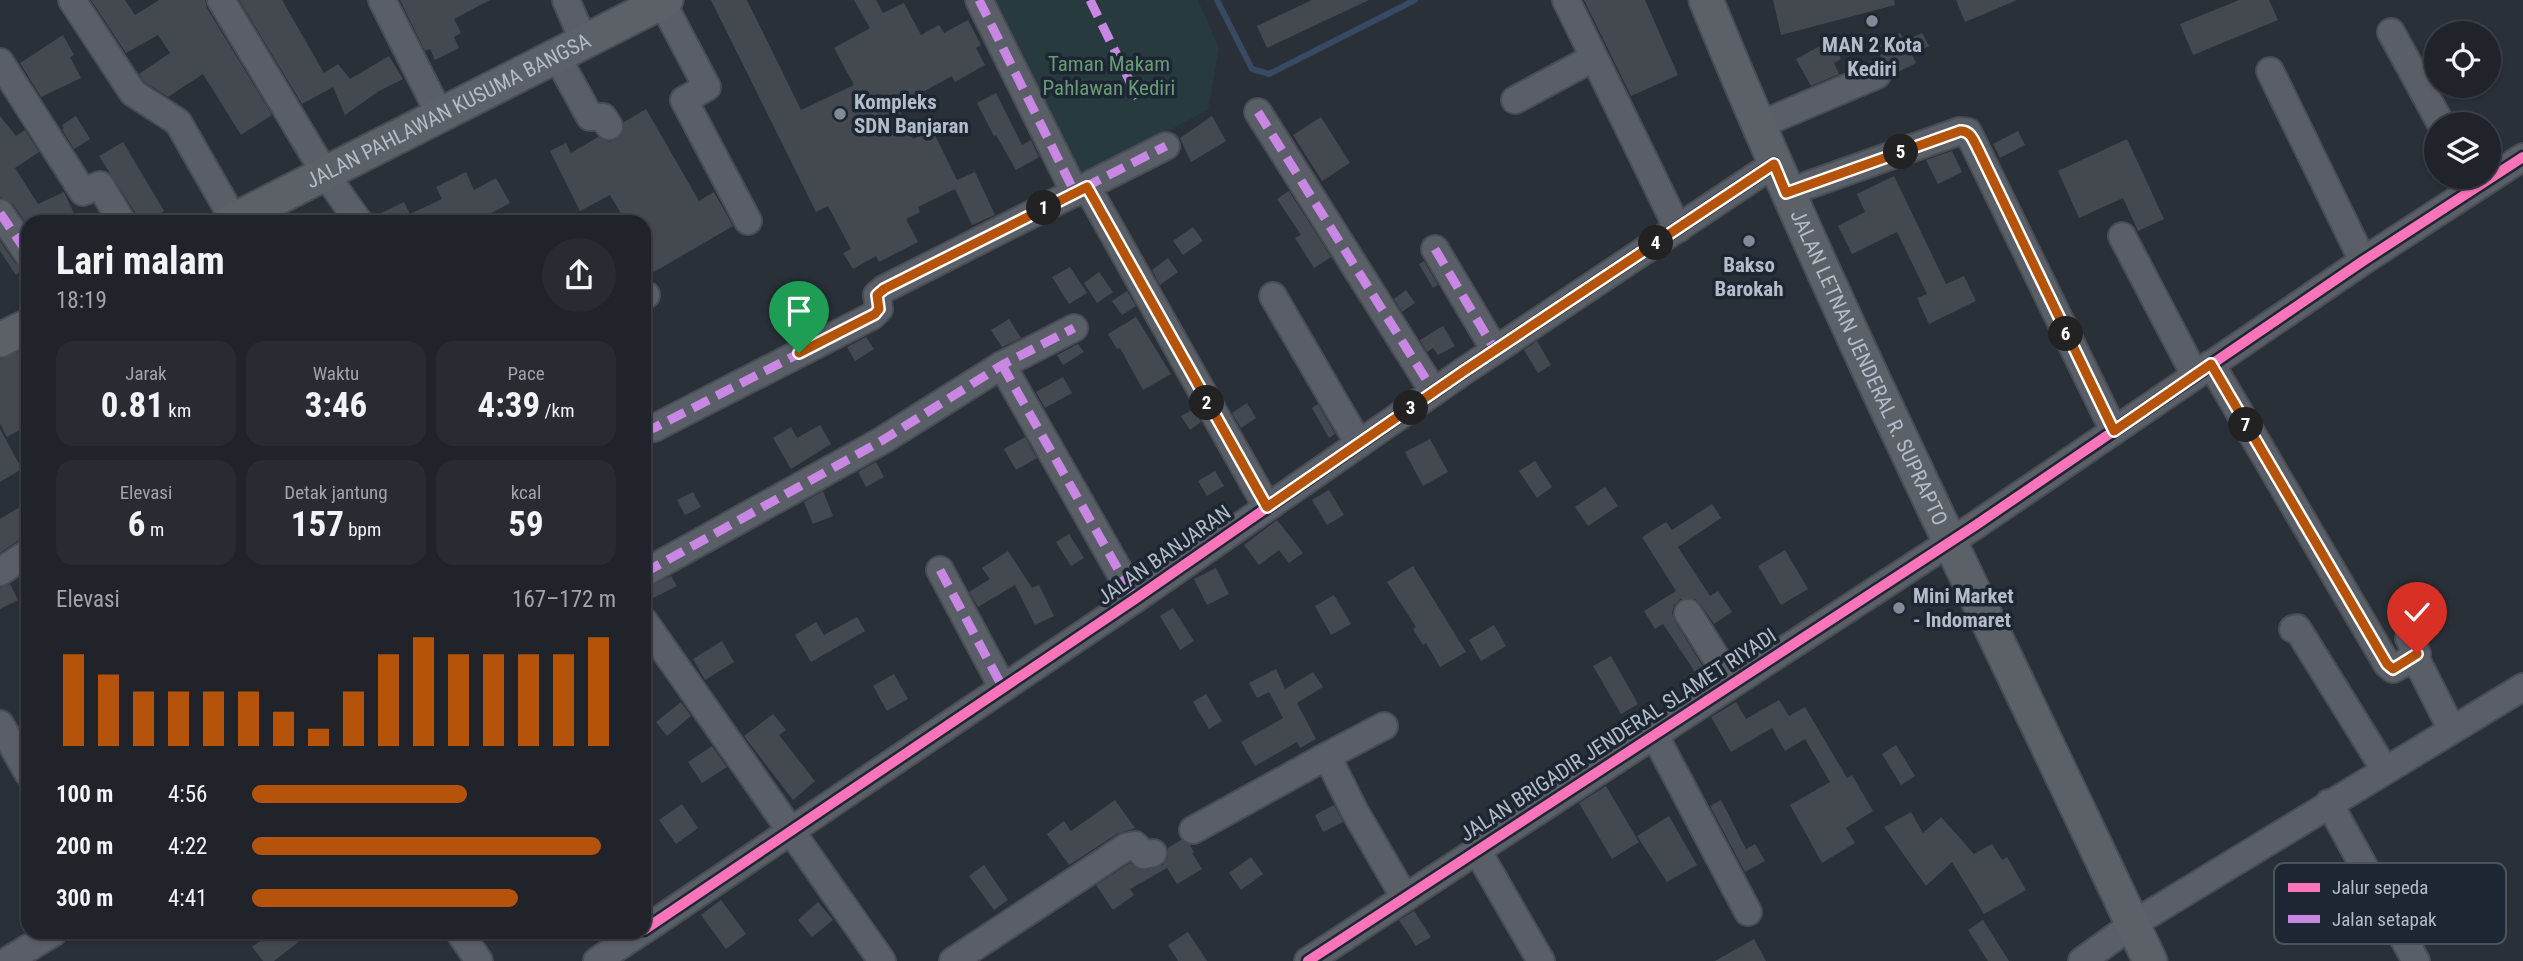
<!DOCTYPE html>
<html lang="id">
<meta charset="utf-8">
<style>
:root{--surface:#20242a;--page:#282c32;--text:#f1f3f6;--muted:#a2a4a8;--line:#3d4147;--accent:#b45309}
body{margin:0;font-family:"Roboto Condensed",sans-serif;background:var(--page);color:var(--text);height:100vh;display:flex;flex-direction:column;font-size:26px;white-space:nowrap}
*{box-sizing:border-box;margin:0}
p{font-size:23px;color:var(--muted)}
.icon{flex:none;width:38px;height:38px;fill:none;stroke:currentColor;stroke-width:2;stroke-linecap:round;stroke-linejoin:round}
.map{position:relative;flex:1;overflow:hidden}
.details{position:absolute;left:21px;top:215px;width:630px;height:724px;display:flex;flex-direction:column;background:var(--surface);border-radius:21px;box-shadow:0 2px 5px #0004,0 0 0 2px var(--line)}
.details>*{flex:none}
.controls{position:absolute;left:2424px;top:21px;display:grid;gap:14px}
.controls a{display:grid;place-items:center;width:77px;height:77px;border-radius:50%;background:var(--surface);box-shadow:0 2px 5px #0004,0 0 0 2px var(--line);font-size:35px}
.pin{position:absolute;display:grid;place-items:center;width:60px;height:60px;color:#fff;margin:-72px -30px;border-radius:50% 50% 50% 0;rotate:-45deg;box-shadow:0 0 7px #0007}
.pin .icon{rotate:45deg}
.km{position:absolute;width:35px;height:35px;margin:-18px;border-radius:50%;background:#222;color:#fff;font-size:19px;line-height:35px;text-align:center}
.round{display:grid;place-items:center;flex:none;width:74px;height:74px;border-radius:37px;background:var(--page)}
.summary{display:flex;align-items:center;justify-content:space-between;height:119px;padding:0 35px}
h1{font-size:38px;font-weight:700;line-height:52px}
.metrics{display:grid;grid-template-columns:repeat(3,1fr);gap:10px;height:119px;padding:7px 35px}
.metrics div{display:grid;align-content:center;border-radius:18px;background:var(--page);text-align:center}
.metrics b{font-size:35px;font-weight:700}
.metrics small{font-size:19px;font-weight:400}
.metrics p{font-size:19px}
.chart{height:196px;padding:14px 35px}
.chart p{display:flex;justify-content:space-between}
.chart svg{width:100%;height:126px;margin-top:7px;stroke:var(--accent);stroke-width:6}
ul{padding:0 35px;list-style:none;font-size:23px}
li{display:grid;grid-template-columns:112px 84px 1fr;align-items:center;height:52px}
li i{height:18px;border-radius:9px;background:var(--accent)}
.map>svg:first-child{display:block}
.green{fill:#273a3e}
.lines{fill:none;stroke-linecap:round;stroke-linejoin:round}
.stream{stroke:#384963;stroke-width:6}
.building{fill:#444950}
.minor-casing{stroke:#484c53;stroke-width:30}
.major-casing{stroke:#484c55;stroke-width:37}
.minor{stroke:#5a5e66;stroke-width:26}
.major{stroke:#5c6168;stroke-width:33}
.quiet{stroke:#c787e3;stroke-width:9;stroke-dasharray:18 9;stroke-linecap:butt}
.cycleway-casing{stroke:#1d2633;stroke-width:15}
.cycleway{stroke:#fb73b8;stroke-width:10}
.route-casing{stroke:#fff;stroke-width:14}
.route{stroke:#b45309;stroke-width:9}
.poi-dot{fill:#848b96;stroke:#1d2633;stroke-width:2.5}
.labels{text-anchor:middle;stroke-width:7;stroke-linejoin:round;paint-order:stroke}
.poi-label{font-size:21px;font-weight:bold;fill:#b4bcc9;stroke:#1d2633}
.park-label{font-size:21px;fill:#6b9a76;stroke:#1d2633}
.street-label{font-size:21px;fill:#b4bcc9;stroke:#1d2633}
.key{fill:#1d2633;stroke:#4a5360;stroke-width:2}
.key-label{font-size:19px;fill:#b4bcc9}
</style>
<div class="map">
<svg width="2523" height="961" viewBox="0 0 2523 961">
<rect width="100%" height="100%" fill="#2a3038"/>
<path class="green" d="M987 0H1198L1219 48 1208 110 1076 179Z"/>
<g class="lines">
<path class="stream" d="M1217 0 1252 69 1269 74 1415 0"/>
</g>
<g class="building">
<path d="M91 0H125L135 15 159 0H205L207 8 272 115 241 135 203 74 168 97 144 82 139 74 170 53 158 35 126 53Z"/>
<path d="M239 0H282L324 73 338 64 350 79 389 56 403 79 379 91 345 115 333 87 302 104Z"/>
<path d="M400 0H490L454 19 461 33 454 37 459 48 435 60 430 49 425 51Z"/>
<path d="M711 0H747L801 110 854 85 834 48 870 28 854 0H876L883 13 904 3 921 35 939 25 944 33 968 20 981 45 976 48 985 65 955 82 952 76 921 93 923 96 899 109 913 139 932 129 957 180 975 172 995 215 972 225 955 189 918 207 920 212 906 219 918 242 879 262 876 256 853 269 843 253 851 249 828 206 816 212Z"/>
<path d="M1312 0H1369L1267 48 1257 26Z"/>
<path d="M1584 0H1645L1678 75 1631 96Z"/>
<path d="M1773 0H1894L1895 5 1781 35Z"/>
<path d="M1956 0H2017L1965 22Z"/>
<path d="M2239 0H2269L2278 20 2193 55 2180 24Z"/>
<path d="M1900 33 1905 41 1922 33 1929 46 1912 55 1916 63 1892 75 1891 68 1883 61 1875 45Z"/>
<path d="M63 35 74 55 70 57 81 78 41 97 20 63Z"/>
<path d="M1831 40 1841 59 1834 63 1839 74 1811 86 1796 59Z"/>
<path d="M996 93 1022 145 1031 140 1039 157 1016 170 996 135 994 136 977 103Z"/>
<path d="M646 109 699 201 714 192 733 226 654 272 644 254V222H626L610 195 580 211 550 151 566 143 571 153 598 137 609 142 617 139 623 132 624 122Z"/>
<path d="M0 116 16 136 25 130 39 152 15 168 38 204 64 192 78 222H25L13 204 0 197Z"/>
<path d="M76 116 90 139 74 149 62 129 64 128 62 125Z"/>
<path d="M1212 116 1226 141 1191 162 1180 138Z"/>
<path d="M1321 117 1350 163 1322 181 1293 135Z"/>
<path d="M2018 131 2025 145 2000 158 1993 144Z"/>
<path d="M2127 139 2164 219 2138 231 2123 198 2079 218 2058 171Z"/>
<path d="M123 142 164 211 145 222H138L136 214 99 156Z"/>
<path d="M1952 151 1962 172 1938 184 1926 160Z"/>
<path d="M466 172 474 190 496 178 510 203 486 216 489 222H374L373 217 404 202 410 214 442 199 436 187Z"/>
<path d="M1894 176 1946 284 1964 276 1976 301 1929 324 1917 298 1927 294 1897 232 1852 254 1838 226 1865 212 1857 194Z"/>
<path d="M1289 191 1331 257 1314 268 1295 238 1301 235 1277 199Z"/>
<path d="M1193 227 1203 241 1183 255 1173 241Z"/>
<path d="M0 241 15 263 24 269 16 275 0 251Z"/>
<path d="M1168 258 1178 272 1160 285 1152 270Z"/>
<path d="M1424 261 1438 285 1433 288 1419 264Z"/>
<path d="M1070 267 1087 293 1069 304 1052 277Z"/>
<path d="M1099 272 1113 292 1097 303 1084 283Z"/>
<path d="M1406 290 1415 303 1402 312 1394 299Z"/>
<path d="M1127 291 1136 306 1122 315 1112 301Z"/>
<path d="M1136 317 1171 374 1143 390 1120 348 1117 349 1108 334Z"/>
<path d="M1009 319 1021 338 1002 347 991 330Z"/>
<path d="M1443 326 1455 346 1438 355 1433 348 1427 352 1420 340Z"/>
<path d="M866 337 874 349 855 361 847 347Z"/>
<path d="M1537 341 1551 365 1538 373 1524 350Z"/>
<path d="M1078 344 1084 352 1063 365 1057 355Z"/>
<path d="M28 348V425L7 437 0 424V359Z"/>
<path d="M1063 377 1072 393 1045 408 1036 392Z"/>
<path d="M1247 403 1256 418 1241 428 1232 413Z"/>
<path d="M1318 404 1335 434 1329 438 1312 408Z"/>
<path d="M1194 409 1201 422 1190 430 1181 416Z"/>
<path d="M820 425 831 444 791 469 773 438 791 427 797 438Z"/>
<path d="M0 429 22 469 0 482Z"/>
<path d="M1025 437 1037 458 1016 470 1004 449Z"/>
<path d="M1430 439 1448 472 1423 486 1405 452Z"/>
<path d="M1535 461 1552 487 1537 498 1519 471Z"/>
<path d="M876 462 884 477 866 487 858 472Z"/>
<path d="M1215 471 1224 486 1207 496 1198 481Z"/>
<path d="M1605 487 1618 506 1588 526 1575 507Z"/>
<path d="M1329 490 1344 515 1327 525 1312 500Z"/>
<path d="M823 491 833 516 813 524 804 502Z"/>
<path d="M693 492 701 507 685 515 677 500Z"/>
<path d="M28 502V537L19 540 0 553V519Z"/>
<path d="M1712 504 1721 518 1678 547 1710 596 1718 591 1732 612 1714 624 1701 605 1695 599H1680L1674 605 1672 613 1675 621 1703 667 1695 672 1663 624 1655 629 1644 611 1676 591 1642 537 1666 522 1672 530Z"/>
<path d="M1277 520 1303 553 1289 563 1279 550 1259 565 1244 545Z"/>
<path d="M1069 534 1084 558 1071 566 1056 542Z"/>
<path d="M1785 550 1808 589 1781 605 1758 566Z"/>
<path d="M1008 551 1032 588 1039 585 1054 616 1035 625 1015 585 978 607 969 592 990 579 982 568Z"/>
<path d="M1413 566 1466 652 1440 667 1426 643 1423 645 1413 629 1416 627 1387 582Z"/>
<path d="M1216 568 1229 594 1207 605 1194 579Z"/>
<path d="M671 576 677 586 651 599 646 588Z"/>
<path d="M10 584 18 600 0 609V588Z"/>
<path d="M1334 595 1351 624 1331 635 1315 606Z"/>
<path d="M1173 608 1194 641 1180 650 1160 616Z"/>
<path d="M857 617 865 631 811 662 795 635 816 622 824 635Z"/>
<path d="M1494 625 1506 646 1481 661 1469 640Z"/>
<path d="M722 641 734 662 705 680 693 659Z"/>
<path d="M1611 656 1638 704 1621 714 1593 666Z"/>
<path d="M1276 669 1285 689 1313 672 1323 687 1297 703 1316 739 1300 748 1297 742 1255 766 1241 742 1283 718 1269 692 1257 698 1249 683Z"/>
<path d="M894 674 908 699 887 711 873 686Z"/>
<path d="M1206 694 1222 721 1209 729 1193 702Z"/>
<path d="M1779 700 1789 716 1805 707 1847 778 1852 775 1873 811 1846 828 1855 843 1822 863 1790 805 1830 782 1805 739 1785 751 1772 728 1731 752 1711 717 1736 702 1746 719Z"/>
<path d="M681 702 691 716 667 736 656 722Z"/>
<path d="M773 714 786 730 779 735 815 781 793 800 744 736Z"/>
<path d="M1896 745 1915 776 1901 785 1882 754Z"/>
<path d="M712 746 727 767 702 783 688 762Z"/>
<path d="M1606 786 1639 842 1612 859 1579 803Z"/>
<path d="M1115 800 1135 828 1117 834 1069 865 1047 834 1064 821 1071 831Z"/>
<path d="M1721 800 1746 849 1755 844 1765 861 1745 872 1710 806Z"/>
<path d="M682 804 698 828 676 844 659 820Z"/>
<path d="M1334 805 1343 822 1323 832 1315 815Z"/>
<path d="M1911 812 1923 833 1941 817 1974 854 1992 844 2002 860 2007 857 2026 890 1984 914 1952 862 1926 886 1884 827Z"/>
<path d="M1669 816 1697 865 1667 882 1637 836Z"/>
<path d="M1181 840 1190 845 1194 852 1192 853 1202 869 1177 884 1167 868 1130 889 1134 895 1113 910 1096 885 1130 863 1140 870H1147L1163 865 1168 857V848Z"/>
<path d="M1251 857 1263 874 1241 890 1229 873Z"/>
<path d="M984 865 1008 900 994 910 969 876Z"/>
<path d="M721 900 746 934 726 949 701 915Z"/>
<path d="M818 902 833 920 812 937 798 920Z"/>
<path d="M1414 911 1431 937 1416 946 1399 920Z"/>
<path d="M1983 920 2009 961H1988L1968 930Z"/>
<path d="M1188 932 1207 961H1178L1168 945Z"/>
<path d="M271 933H310L274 961H263L252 947Z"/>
<path d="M1754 939 1766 961H1715Z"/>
</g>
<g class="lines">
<g class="minor-casing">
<g id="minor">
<path d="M72 0 133 93 178 122 234 220"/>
<path d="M221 0 326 175 359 222"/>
<path d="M382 0 440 115"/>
<path d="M566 0 584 42"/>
<path d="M979 0 1075 193"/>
<path d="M1566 0 1678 229"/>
<path d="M662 2 707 87 684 100 748 221"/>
<path d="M2391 32 2441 124"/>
<path d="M556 55 590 117H603L609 126"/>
<path d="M0 62 83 192 100 185 122 222"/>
<path d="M2270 71 2363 261"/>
<path d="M1515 100 1593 58"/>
<path d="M1258 112 1434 392"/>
<path d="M1757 126 1877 75"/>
<path d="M1087 187 1267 507"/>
<path d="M1786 193 1960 131 1968 132 2114 431"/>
<path d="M0 213 28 254"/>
<path d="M2122 236 2195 375"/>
<path d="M1435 249 1495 350"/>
<path d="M644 296 646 295"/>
<path d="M1273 296 1359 444"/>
<path d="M2211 364 2387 664 2393 669 2415 657"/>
<path d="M1002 365 1135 599"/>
<path d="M644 427 648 429 654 428 872 316 879 309 877 295 884 289 1166 146"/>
<path d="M940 570 1003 688"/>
<path d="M0 572 28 553"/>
<path d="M644 573 883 440 1002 365 1074 328"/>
<path d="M1688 613 1732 683"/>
<path d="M644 621 882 961"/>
<path d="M2293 629 2297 628 2385 770"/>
<path d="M2409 638 2417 654 2415 657 2452 730"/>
<path d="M0 724 28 773"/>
<path d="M1384 726 1327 756 1354 810 1405 898"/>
<path d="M1654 734 1748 912"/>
<path d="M2329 803 2416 961"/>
<path d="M1193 830 1327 756"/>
<path d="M1477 850 1541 961"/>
<path d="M644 930 1135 599 1464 371 1774 164"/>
<path d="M460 933 479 961"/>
<path d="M7 961 53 933"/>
<path d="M597 961 639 933"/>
<path d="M953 961 1126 847 1135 845 1144 855 1153 853"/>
<path d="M1308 961 1976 525 2363 261 2523 157"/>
<path d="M2082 961 2133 924 2523 687"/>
</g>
</g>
<g class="major-casing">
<g id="major">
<path id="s1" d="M1706 0C1840 327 2000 641 2150 961"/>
<path id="s2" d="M230 222 666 0"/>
<path d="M0 340 28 326"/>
</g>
</g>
<use href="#minor" class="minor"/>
<use href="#major" class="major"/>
<g class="quiet">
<path d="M979 0 1075 193"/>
<path d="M1090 0 1138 98"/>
<path d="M1258 112 1434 392"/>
<path d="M1087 187 1267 507"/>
<path d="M0 213 28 254"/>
<path d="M1435 249 1495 350"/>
<path d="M644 296 646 295"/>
<path d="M1002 365 1135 599"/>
<path d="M644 427 648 429 654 428 872 316 879 309 877 295 884 289 1166 146"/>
<path d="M940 570 1003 688"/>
<path d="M644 573 883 440 1002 365 1074 328"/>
</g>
<g class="cycleway-casing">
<g id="cycleway">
<path d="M644 930 1135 599 1464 371 1774 164"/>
<path d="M1308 961 1976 525 2363 261 2523 157"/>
</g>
</g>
<use href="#cycleway" class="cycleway"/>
</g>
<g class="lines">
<g class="route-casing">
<path id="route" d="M799 353 875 314 879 309 877 295 884 289 1087 187 1267 507 1464 371 1774 164 1786 193 1960 131C1971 130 1974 142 1979 151L2114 431 2211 364 2387 664 2393 669 2417 654"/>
</g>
<use href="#route" class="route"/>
</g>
<g class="poi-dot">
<circle cx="1872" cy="21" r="7"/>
<circle cx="840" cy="114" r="7"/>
<circle cx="1749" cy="241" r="7"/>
<circle cx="1899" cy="608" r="7"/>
</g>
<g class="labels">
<g class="poi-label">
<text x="1872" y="52">MAN 2 Kota<tspan x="1872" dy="24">Kediri</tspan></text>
<text x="854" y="109" text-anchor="start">Kompleks<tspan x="854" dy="24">SDN Banjaran</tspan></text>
<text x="1749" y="272">Bakso<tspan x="1749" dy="24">Barokah</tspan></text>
<text x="1913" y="603" text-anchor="start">Mini Market<tspan x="1913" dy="24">- Indomaret</tspan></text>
</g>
<g class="park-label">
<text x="1109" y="71">Taman Makam<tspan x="1109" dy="24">Pahlawan Kediri</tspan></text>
</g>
<g class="street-label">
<text dy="7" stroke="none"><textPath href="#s2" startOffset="245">JALAN PAHLAWAN KUSUMA BANGSA</textPath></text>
<text dy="7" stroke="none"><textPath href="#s1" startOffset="402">JALAN LETNAN JENDERAL R. SUPRAPTO</textPath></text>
<text transform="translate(1164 555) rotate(-35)" y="7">JALAN BANJARAN</text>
<text transform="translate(1618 735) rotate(-33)" y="7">JALAN BRIGADIR JENDERAL SLAMET RIYADI</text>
</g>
</g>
<rect x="2274" y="863" width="232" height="81" rx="10" class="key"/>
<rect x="2288" y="883" width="32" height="9" fill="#fb73b8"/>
<rect x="2288" y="915" width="32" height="8" fill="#c787e3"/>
<g class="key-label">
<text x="2332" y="894">Jalur sepeda</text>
<text x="2332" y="926">Jalan setapak</text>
</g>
</svg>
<div class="controls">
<a><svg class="icon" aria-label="locate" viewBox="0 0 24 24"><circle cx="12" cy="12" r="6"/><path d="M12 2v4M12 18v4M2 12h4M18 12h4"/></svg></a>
<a><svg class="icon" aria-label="layers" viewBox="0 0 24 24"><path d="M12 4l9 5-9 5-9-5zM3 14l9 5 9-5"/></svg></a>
</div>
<div class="pin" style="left:799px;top:353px;background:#1e9e55"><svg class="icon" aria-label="arrive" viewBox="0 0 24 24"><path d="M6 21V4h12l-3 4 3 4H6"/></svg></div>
<div class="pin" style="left:2417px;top:654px;background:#d93025"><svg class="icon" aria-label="check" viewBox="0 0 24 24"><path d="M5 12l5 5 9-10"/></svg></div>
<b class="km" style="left:1044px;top:208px">1</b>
<b class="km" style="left:1207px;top:403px">2</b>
<b class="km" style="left:1411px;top:408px">3</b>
<b class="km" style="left:1656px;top:243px">4</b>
<b class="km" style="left:1901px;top:152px">5</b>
<b class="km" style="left:2066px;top:334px">6</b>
<b class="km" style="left:2246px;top:425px">7</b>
<section class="details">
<div class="summary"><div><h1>Lari malam</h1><p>18:19</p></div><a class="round"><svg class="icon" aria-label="share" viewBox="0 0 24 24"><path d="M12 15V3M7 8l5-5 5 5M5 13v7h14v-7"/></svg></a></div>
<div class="metrics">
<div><p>Jarak</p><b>0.81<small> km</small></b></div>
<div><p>Waktu</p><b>3:46</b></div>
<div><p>Pace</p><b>4:39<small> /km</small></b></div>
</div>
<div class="metrics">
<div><p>Elevasi</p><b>6<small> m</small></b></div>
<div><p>Detak jantung</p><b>157<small> bpm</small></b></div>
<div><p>kcal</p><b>59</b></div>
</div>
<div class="chart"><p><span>Elevasi</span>167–172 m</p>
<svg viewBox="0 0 160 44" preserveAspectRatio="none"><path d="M5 44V12M15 44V19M25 44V25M35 44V25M45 44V25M55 44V25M65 44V32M75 44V38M85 44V25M95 44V12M105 44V6M115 44V12M125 44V12M135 44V12M145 44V12M155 44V6"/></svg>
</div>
<ul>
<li><b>100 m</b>4:56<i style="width:59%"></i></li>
<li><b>200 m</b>4:22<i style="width:96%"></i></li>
<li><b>300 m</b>4:41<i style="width:73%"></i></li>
</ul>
</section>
</div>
